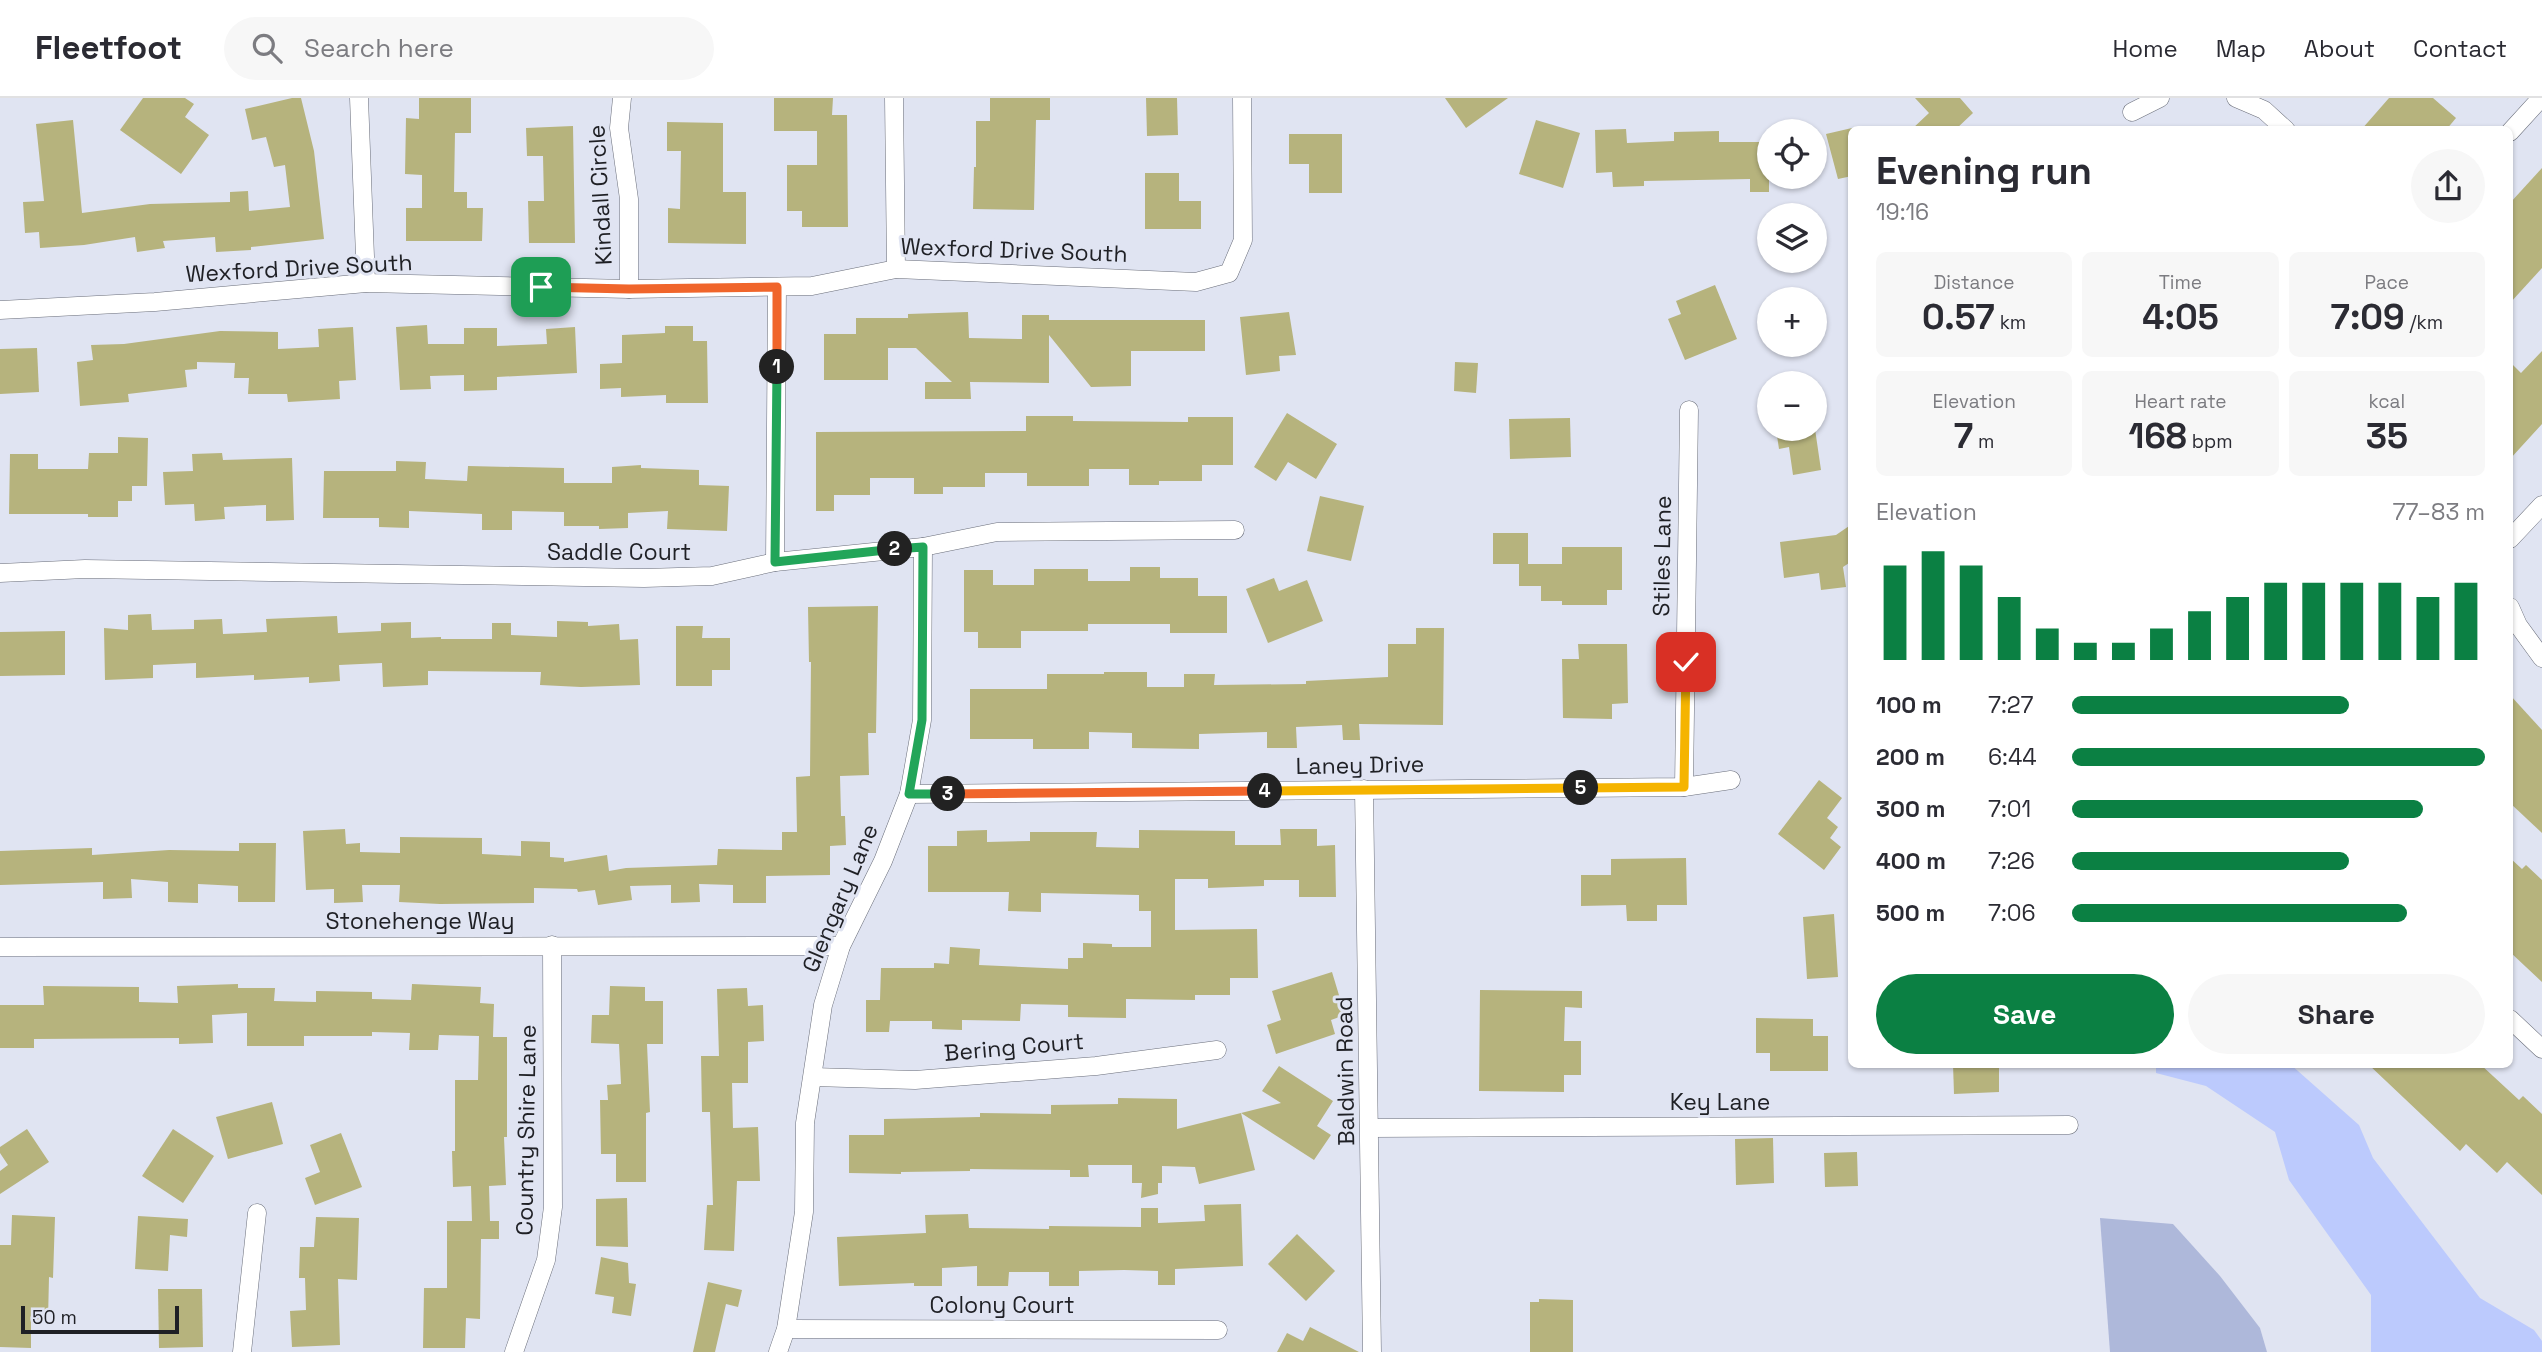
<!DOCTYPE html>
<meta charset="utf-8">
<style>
:root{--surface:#fff;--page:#f7f7f7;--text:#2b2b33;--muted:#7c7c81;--line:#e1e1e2;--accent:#0b8043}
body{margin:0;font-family:"Space Grotesk",sans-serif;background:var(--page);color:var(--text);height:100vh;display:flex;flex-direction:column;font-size:26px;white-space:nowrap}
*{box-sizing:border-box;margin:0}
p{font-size:23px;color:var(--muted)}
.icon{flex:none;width:38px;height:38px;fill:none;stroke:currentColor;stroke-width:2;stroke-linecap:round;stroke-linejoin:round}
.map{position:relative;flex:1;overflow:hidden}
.side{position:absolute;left:1848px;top:28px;width:665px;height:942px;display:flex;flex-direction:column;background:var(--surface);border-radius:10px;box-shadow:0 2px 5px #0004}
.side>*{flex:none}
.tools{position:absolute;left:1757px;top:21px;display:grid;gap:14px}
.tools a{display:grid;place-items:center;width:70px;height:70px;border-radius:50%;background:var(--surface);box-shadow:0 2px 5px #0004;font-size:35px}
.scale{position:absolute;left:21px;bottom:18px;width:158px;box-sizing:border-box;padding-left:7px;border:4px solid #1f2025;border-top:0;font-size:19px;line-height:24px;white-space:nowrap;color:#1f2025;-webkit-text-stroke:5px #e0e4f2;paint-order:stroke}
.pin{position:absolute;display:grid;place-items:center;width:60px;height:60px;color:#fff;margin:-30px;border-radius:14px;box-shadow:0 4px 10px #0006}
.km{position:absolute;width:35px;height:35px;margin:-18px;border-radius:50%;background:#222;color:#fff;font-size:19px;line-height:35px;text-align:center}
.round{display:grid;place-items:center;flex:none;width:74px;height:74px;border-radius:37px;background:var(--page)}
.headline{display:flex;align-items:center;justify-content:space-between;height:119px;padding:0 28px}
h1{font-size:38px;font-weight:800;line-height:52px}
.figures{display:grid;grid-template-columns:repeat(3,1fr);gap:10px;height:119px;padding:7px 28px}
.figures div{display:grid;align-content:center;border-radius:10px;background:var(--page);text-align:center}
.figures b{font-size:35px;font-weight:800}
.figures small{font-size:19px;font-weight:400}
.figures p{font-size:19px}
.chart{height:196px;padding:14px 28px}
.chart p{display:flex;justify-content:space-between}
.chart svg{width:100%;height:126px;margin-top:7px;stroke:var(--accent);stroke-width:6}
.action{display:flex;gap:14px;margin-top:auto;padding:14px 28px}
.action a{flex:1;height:80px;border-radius:42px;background:var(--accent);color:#fff;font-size:28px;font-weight:800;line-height:80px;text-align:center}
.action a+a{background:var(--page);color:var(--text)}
ul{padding:0 28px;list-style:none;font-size:23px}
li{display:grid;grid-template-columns:112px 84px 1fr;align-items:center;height:52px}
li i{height:18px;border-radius:9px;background:var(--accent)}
header{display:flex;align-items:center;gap:42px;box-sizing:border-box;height:98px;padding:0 35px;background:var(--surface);border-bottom:2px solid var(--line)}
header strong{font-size:33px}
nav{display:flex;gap:38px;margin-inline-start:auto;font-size:24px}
.search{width:490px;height:63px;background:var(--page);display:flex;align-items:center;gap:18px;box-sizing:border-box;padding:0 24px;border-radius:38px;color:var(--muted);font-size:26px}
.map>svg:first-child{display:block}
.green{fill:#aeb8da}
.water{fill:#bccafd}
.building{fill:#b6b37d}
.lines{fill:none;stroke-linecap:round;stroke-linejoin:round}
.minor-casing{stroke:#6a6e7a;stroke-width:19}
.minor{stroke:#fff;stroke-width:18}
.split-1-casing{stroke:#fff;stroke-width:14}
.split-2-casing{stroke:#fff;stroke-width:14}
.split-3-casing{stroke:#fff;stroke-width:14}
.split-4-casing{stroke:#fff;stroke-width:14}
.split-5-casing{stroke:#fff;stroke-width:14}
.split-6-casing{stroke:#fff;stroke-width:14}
.split-1{stroke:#f0652b;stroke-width:9}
.split-2{stroke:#22a559;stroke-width:9}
.split-3{stroke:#22a559;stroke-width:9}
.split-4{stroke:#f0652b;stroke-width:9}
.split-5{stroke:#f5b400;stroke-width:9}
.split-6{stroke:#f5b400;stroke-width:9}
.labels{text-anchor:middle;stroke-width:6;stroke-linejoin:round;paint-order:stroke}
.street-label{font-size:23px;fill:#1f2025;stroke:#e0e4f2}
</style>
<header>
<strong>Fleetfoot</strong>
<div class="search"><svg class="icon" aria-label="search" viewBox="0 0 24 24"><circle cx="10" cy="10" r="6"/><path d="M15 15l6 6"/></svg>Search here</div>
<nav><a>Home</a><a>Map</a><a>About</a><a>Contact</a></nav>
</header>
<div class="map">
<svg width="2542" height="1254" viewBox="0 0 2542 1254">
<rect width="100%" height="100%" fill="#e0e4f2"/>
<path class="green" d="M2100 1120 2173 1126 2220 1178 2260 1230 2267 1254H2110Z"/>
<path class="water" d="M2156 966H2290L2359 1027 2373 1060 2480 1200 2534 1232 2542 1243V1254H2371V1197L2289 1082 2275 1034 2206 988 2156 975Z"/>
<g class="building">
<path d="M143 0H185L194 6 185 19 209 37 181 76 120 32Z"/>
<path d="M292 0H301L314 53 324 141 251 149V152L216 154 215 139 163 143 165 150 137 154 135 139 84 147 40 150 39 134 25 135 23 104 44 103 36 26 73 22 82 115 150 106 230 104V94L248 93 249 113 290 109 285 67 274 69 266 39 252 42 245 11Z"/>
<path d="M419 0H471V35H455L454 94H467V110H483L482 143H406V110H422V77L405 76 406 20 419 21Z"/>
<path d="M774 0H833L832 17H847L848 129H802V113H787V67H817V33H774Z"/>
<path d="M990 0H1050V22H1036L1034 112 973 111 974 69H976V23H990Z"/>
<path d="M1146 0H1177L1178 37 1147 38Z"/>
<path d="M1445 0H1508L1466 30Z"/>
<path d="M1915 0H1960L1973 15 1955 32H1911L1929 15Z"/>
<path d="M2389 0H2433L2456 20 2446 32H2361Z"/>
<path d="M1536 22 1580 35 1563 90 1519 76Z"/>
<path d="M667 24 723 25V94H746V146L668 145V110L680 111 681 53H667Z"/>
<path d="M573 28 575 145H529L528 103H544L543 58H527L526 30Z"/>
<path d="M1852 30V78L1838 81 1826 36Z"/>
<path d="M1626 31 1627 45 1674 43V34L1719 33V44H1769V94H1750V81L1644 83V88L1613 89 1612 74 1596 75 1595 32Z"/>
<path d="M1289 36H1342V95H1309V66H1289Z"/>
<path d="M2542 70V170L2510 205V105Z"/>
<path d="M1145 75H1179V103H1201V131H1145Z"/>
<path d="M1715 187 1737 241 1685 262 1668 221 1681 216 1676 203Z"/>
<path d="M968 214 969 240 1022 241V217H1049V222H1205V253H1131V288L1091 289 1049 237V285L970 284 971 301H925V284H952L916 250H888V282H824V236H856V220H908V216Z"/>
<path d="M1289 214 1296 257 1279 258 1280 273 1246 277 1240 219Z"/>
<path d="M427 227 428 246H464V230H497V248L547 246 546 231 575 229 577 275 497 279V292L464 293V277L430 278 431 291 400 292 396 229Z"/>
<path d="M665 228H693V243H707L708 305H666V297L621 299V290L600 291V266L622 265V237L665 235Z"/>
<path d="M353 229 356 282 339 283 340 301 288 304 287 296H248L249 280H234L235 265 197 264V271L185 272 187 289 128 296 129 304 80 308 77 264 93 262 91 247 124 246 220 233 278 234V251L319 249 318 231Z"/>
<path d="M37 250 39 294 0 296V251Z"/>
<path d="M2542 253V326L2510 361V264L2521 275Z"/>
<path d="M1455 264 1478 265 1476 295 1454 293Z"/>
<path d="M1287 315 1337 346 1316 381 1288 364 1276 383 1254 369Z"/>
<path d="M1026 318H1073V323L1188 324V319H1233V367H1202V383H1159V387H1129V371H1089V388H1027V375H985V389H943V396H914V380H870V397H834V413H816V334L1026 333Z"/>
<path d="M1570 320 1571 359 1510 361 1509 321Z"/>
<path d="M1776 331H1815L1821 372 1793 377 1789 349 1779 351Z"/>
<path d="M118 339 148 340 147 388H132V403H118V419H88V416H9L10 356H38V371H88L89 355H118Z"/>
<path d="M222 355 223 362 292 360 294 422 266 423V407L224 409 225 421 195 423 194 406 165 407 163 374 193 373 192 356Z"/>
<path d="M396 363 426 364 425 381 467 383 468 368 564 370V385H612V369L641 367V370L699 372V387L729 388 727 433 667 431 668 413 628 415V430L599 431V428H564V414L512 413V432H482V416L409 413V430L379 429V420H323L324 373H396Z"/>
<path d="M1320 398 1364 408 1351 463 1307 453Z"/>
<path d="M1852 426V463L1843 469 1846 489 1821 492 1819 475 1784 480 1780 444 1836 437Z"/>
<path d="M1493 435H1528V466H1562V449H1622V492H1607V507H1562V503H1541V488H1519V466H1493Z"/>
<path d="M1130 469H1160V480H1198V498H1227V535H1170V526H1088V533H1021V550H978V534H964V472H993V487H1034V471H1088V483H1130Z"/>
<path d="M1274 480 1279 493 1307 482 1323 523 1268 545 1246 491Z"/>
<path d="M878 508 876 635H868L869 677 840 678 841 718H845L846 747 830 748V777L766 778V805H733V787L699 786 700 804 671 805V787L630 788 632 802 598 807 595 792 578 794 577 791 534 790V805L440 806 399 804 400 787H362L363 804 334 805V791L306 792 303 733 345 731 346 746 360 745V754L400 755V739L482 740V756L521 758V743L550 744V759L564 760V764L607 757 609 773 626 770 717 767 718 751 782 752V734H797L796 679 810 678 811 564H809L808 509Z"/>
<path d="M151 516 152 532 194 531V522L222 521 223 536 267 534 266 521 337 518 338 535 381 533V525L411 524V540L441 539V541H492V525H511V537L557 539V523L588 524V528L619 526 620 542 638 541 640 587 581 589 540 587 541 574 428 573V587L383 589 382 565 339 567 340 583 309 585V579L254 582V577L196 580V565L153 567V580L105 582 104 530 128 532V517Z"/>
<path d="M676 528H703L702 540H730V572H712V588H676Z"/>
<path d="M1416 530H1444L1443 627 1359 626 1360 642H1343L1342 627 1296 629 1297 650H1267V634L1199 636V651L1132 650V635L1089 634V651H1033V641H970V591H1047V576H1104V574H1147V589H1184V576H1215L1214 587 1306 586V583L1388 579V546H1416Z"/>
<path d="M65 533V577L0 578V534Z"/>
<path d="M1578 546H1627L1628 605 1612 606V621L1563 620 1562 561H1579Z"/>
<path d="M2510 597 2542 632V735L2510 705Z"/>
<path d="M1819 682 1842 700 1827 720 1838 729 1830 740 1841 749 1824 772 1778 736Z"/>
<path d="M1280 731H1317V748L1335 747 1336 799H1299V782H1264V788L1208 790V781H1175V832L1257 831 1258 880H1230V897H1195V902L1126 901V920L1068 919V907L1021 906 1020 923 962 922V932L932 931V923H890L889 934H866V902H880L881 870H934V865L949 866 950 849 980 851 979 867 1068 871V860H1083V845L1112 846V849H1151V813H1139V797L1041 795V814L1008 813 1009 794H928V748H957V733L987 732V744L1030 743V734H1097L1096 749 1139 750V732L1235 733V747H1281Z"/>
<path d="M239 745H276L275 804H238V788L198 786V805L168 804V784L131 781 132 800 103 801V784L0 787V753L92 750V757L169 752 239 753Z"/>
<path d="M1686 760 1687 807H1657V823H1627L1626 807 1581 808V777H1611V761Z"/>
<path d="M2510 760 2522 771 2526 767 2542 782V884L2510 854Z"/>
<path d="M1834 816 1838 879 1807 881 1803 819Z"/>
<path d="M1332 874 1345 917 1331 922 1335 936 1276 956 1267 927 1281 922 1272 893Z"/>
<path d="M238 886V890H275L274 903 316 904V893L372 894V901L411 902 412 886 481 889 480 905 494 906 493 939H507V1039H504L506 1087 489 1088 490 1123H499V1141H481L480 1221 466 1220 465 1250H423L424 1190H447V1123H472L471 1088 453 1089 452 1053H455V982H478L479 938 439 937 438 952H409L410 935 372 934V938H304V948H247V915L212 917 213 945 179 946V940L34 941V950H0V907H44L43 888 139 889V904L178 905 177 888Z"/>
<path d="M610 888 645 889V903H663V946H647L650 1014 646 1015V1084H616V1056H601L600 1002H608L607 987 621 986 619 946 591 945 592 917H609Z"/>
<path d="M747 890 748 908 763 907 764 943 748 944V985H732L733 1030 758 1029 760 1083H737L734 1153 704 1152 707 1107H713L710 1014H702L701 958H719L717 891Z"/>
<path d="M1480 892 1582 893V910L1565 909 1564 943H1581V977H1564V994L1479 993Z"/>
<path d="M1756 920 1813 921V938H1828V973H1770V955H1756Z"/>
<path d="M1953 966H1999V994L1954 996Z"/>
<path d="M2368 966H2480L2519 1002 2523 998 2542 1016V1097L2507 1064 2497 1075 2466 1046 2460 1053Z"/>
<path d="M1279 968 1333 1003 1317 1028 1331 1037 1314 1062 1241 1015 1281 1005 1262 993Z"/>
<path d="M1118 1000 1177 1001V1031L1241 1015 1255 1072 1199 1086 1195 1069 1162 1068V1085H1158V1096L1141 1100 1142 1085H1132V1067H1088L1089 1079H1070V1072L970 1071V1073L901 1074V1076L849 1075V1037H884V1021L980 1019V1015L1051 1016V1007L1118 1006Z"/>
<path d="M272 1004 283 1046 228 1061 216 1019Z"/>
<path d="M27 1031 49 1064 0 1096V1073L8 1067 0 1055V1049Z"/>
<path d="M173 1031 214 1058 183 1105 142 1078Z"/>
<path d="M341 1035 362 1089 315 1107 305 1080 320 1074 310 1047Z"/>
<path d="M1773 1040 1774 1085 1736 1087 1735 1041Z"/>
<path d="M1857 1054 1858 1088 1825 1089 1824 1055Z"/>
<path d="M627 1100 628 1149 596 1148V1101Z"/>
<path d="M1241 1106 1243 1168 1175 1171V1187H1158V1173L1124 1172 1079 1173V1188H1049V1174H1009L1008 1188H977V1168L942 1170V1188H914V1185L839 1188 837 1139 926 1135 925 1117 968 1116 969 1130 1049 1131V1128L1141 1129V1110H1158V1125L1205 1123 1204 1107Z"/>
<path d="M12 1117 55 1119 53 1180 49 1179 48 1222 31 1221V1250L0 1249V1147H11Z"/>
<path d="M138 1118 188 1121 187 1139 170 1137 168 1173 135 1171Z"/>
<path d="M316 1119 359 1120 357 1182 338 1181 340 1247 292 1249 290 1213 306 1212 305 1180H299L300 1149H314Z"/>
<path d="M1297 1136 1335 1173 1306 1203 1268 1166Z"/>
<path d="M601 1159 628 1165 629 1185 636 1186 631 1218 612 1215 614 1199 595 1196Z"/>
<path d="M708 1184 742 1192 738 1209 726 1206 715 1254H693Z"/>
<path d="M158 1191H202L203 1249 159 1250Z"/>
<path d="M1539 1201 1573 1202V1254H1530V1204H1539Z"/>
<path d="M1310 1229 1359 1254H1277L1287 1235 1303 1243Z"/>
</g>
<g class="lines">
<g class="minor-casing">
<g id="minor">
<path d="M359 0 366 185"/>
<path d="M622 0 619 30 629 101V191"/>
<path d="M894 0 896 171"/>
<path d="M2236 0 2264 12 2286 32"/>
<path d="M2132 14 2160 0"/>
<path d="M2510 34 2541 0"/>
<path d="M0 212 155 204 366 185 629 191 812 188 896 171 1196 184 1229 175 1243 142 1242 0"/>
<path d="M2510 441 2542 407"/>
<path d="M775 464 777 189"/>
<path d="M0 475 85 471 644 480 712 478 775 464 923 449 997 434 1235 432"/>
<path d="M2510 509 2518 527 2542 560"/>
<path d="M1684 689 1689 312"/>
<path d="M1364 691 1372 1254"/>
<path d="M909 696 1684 689 1731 682"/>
<path d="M0 849 841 848"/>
<path d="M2510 921 2542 951"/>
<path d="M813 979 915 982 1096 968 1217 952"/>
<path d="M1370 1030 2069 1027"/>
<path d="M786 1231 1218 1232"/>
<path d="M242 1254 257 1115"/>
<path d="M514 1254 546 1162 553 1109 552 847"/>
<path d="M778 1254 786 1231 804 1114 805 1025 823 907 841 848 883 763 909 696 922 622 923 449"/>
</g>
</g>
<use href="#minor" class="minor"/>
</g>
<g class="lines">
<g class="split-1-casing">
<path id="split-1" d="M541 189 629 191 777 189V269"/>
</g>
<g class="split-2-casing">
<path id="split-2" d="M777 269 775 464 895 451"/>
</g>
<g class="split-3-casing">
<path id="split-3" d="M895 451 923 449 922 622 909 696H948"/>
</g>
<g class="split-4-casing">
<path id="split-4" d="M948 696 1265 693"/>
</g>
<g class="split-5-casing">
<path id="split-5" d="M1265 693 1581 690"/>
</g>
<g class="split-6-casing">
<path id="split-6" d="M1581 690 1684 689 1686 564"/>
</g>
<use href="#split-1" class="split-1"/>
<use href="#split-2" class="split-2"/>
<use href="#split-3" class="split-3"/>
<use href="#split-4" class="split-4"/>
<use href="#split-5" class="split-5"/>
<use href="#split-6" class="split-6"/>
</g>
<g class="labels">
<g class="street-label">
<text transform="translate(600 97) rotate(-93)" y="8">Kindall Circle</text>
<text transform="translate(1014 152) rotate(2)" y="8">Wexford Drive South</text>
<text transform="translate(299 170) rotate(-3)" y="8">Wexford Drive South</text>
<text x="619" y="462">Saddle Court</text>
<text transform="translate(1662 458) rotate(-89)" y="8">Stiles Lane</text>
<text transform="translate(1360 667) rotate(-1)" y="8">Laney Drive</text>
<text transform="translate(840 800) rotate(-67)" y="8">Glengary Lane</text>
<text x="420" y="831">Stonehenge Way</text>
<text transform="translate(1014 949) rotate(-5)" y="8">Bering Court</text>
<text transform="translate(1345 973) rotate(-91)" y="8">Baldwin Road</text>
<text x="1720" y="1012">Key Lane</text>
<text transform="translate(526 1032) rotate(-89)" y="8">Country Shire Lane</text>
<text x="1002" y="1215">Colony Court</text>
</g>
</g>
</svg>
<div class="tools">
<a><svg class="icon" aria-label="locate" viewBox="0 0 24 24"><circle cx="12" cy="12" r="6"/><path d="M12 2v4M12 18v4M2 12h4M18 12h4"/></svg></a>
<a><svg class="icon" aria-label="layers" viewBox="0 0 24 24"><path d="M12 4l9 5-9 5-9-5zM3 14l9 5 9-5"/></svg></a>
<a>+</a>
<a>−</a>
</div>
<div class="scale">50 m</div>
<div class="pin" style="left:541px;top:189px;background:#1e9e55"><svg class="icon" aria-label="arrive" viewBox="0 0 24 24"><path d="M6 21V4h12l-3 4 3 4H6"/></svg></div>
<div class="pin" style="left:1686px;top:564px;background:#d93025"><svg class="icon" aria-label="check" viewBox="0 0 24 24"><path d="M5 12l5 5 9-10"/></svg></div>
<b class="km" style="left:777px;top:269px">1</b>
<b class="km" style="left:895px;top:451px">2</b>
<b class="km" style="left:948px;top:696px">3</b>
<b class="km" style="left:1265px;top:693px">4</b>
<b class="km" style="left:1581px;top:690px">5</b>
<section class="side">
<div class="headline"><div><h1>Evening run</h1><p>19:16</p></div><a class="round"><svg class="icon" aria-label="share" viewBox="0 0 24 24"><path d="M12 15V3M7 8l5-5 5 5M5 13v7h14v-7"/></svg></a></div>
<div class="figures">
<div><p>Distance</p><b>0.57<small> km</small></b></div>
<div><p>Time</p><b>4:05</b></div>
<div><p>Pace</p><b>7:09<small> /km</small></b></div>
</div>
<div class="figures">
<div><p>Elevation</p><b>7<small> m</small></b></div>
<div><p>Heart rate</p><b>168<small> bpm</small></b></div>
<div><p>kcal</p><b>35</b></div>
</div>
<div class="chart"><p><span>Elevation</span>77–83 m</p>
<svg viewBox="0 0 160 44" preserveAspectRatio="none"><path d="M5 44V11M15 44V6M25 44V11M35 44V22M45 44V33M55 44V38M65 44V38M75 44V33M85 44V27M95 44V22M105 44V17M115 44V17M125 44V17M135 44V17M145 44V22M155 44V17"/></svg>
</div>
<ul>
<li><b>100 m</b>7:27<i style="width:67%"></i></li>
<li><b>200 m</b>6:44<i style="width:100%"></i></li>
<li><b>300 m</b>7:01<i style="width:85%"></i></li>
<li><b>400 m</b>7:26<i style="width:67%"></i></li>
<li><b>500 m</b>7:06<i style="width:81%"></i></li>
</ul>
<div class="action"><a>Save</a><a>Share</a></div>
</section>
</div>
